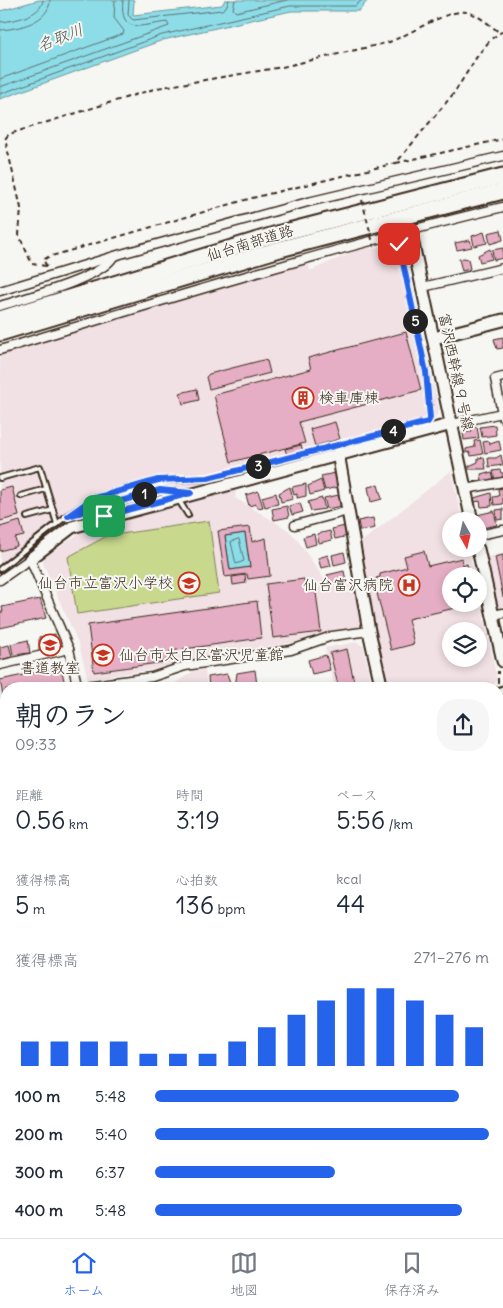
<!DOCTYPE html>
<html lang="ja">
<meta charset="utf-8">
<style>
:root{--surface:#fff;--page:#f6f6f7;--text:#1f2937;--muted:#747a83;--line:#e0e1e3;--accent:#2563eb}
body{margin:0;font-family:Delius,"Klee One",sans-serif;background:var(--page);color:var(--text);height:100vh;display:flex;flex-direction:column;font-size:19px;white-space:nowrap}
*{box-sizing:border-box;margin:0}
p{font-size:16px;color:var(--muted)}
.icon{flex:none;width:28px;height:28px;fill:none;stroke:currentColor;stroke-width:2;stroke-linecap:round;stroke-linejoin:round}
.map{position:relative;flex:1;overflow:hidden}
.panel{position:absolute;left:0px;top:682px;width:504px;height:556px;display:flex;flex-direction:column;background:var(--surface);border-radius:20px 20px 0 0;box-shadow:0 2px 8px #0003}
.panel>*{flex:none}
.needle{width:32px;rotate:172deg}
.controls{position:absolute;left:442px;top:512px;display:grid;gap:10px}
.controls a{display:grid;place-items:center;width:45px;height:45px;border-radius:50%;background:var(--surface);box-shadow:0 2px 8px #0003;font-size:25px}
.pin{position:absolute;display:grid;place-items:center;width:42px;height:42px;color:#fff;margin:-21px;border-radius:10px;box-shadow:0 2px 8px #0006}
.km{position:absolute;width:25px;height:25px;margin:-12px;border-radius:50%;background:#222;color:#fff;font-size:14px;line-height:25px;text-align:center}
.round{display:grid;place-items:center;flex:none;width:52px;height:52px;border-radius:20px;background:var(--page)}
.head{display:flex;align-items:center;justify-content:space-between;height:85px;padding:0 15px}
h1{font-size:28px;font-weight:600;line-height:38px}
.figures{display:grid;grid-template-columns:repeat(3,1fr);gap:8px;height:85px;padding:5px 15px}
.figures div{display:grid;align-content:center}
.figures b{font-size:25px;font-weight:600}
.figures small{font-size:14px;font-weight:400}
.figures p{font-size:14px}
.chart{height:140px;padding:10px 15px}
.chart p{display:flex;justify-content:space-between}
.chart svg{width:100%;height:90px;margin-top:5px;stroke:var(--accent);stroke-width:6}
ul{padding:0 15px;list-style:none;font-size:16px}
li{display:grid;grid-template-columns:80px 60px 1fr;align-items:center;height:38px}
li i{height:12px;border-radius:6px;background:var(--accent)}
.menu{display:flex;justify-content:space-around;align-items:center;height:70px;border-top:1px solid var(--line);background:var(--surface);font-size:14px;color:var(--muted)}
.menu a{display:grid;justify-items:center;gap:2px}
.menu .active{color:var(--accent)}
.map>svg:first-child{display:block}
.built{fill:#f1e0e4;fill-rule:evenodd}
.green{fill:#c8d88d;stroke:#828156}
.water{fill:#8ddde9;stroke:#6c9598}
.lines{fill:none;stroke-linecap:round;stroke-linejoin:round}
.shore{stroke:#5c726f;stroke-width:1}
.building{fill:#e5aec4;stroke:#3b2a1e;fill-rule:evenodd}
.lane-casing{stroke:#3b2a1e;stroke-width:8}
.street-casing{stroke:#3b2a1e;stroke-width:11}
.secondary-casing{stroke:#3b2a1e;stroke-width:15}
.highway-casing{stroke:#3b2a1e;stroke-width:19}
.path{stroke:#3b2a1e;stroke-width:2;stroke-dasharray:5 4;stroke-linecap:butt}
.lane{stroke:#f6f6f2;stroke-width:4}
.street{stroke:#f6f6f2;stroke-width:8}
.secondary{stroke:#f6f6f2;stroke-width:11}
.highway{stroke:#f6f6f2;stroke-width:15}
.path-bridge{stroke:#3b2a1e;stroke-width:2;stroke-dasharray:5 4;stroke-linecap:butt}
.route-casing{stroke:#fff;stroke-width:10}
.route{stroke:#2563eb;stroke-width:6}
.labels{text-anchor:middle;stroke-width:4;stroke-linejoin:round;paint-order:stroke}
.street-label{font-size:15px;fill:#3b2a1e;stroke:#f6f6f2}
.poi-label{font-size:15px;fill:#3b2a1e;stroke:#f6f6f2;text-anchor:start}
.water-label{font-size:16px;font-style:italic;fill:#505751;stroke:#f6f6f2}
</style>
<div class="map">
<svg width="503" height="1238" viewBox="0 0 503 1238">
<rect width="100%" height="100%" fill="#f6f6f2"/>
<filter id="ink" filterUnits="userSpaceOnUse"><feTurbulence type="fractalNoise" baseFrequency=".02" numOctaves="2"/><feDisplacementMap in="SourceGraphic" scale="10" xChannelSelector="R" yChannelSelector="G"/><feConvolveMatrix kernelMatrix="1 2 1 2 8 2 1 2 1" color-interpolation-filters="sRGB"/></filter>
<g filter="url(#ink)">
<g class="built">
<path d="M402 241 439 411 431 424 81 517 55 532 0 577V354L245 280 308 263 310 271 362 248 371 246 372 249Z"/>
<path d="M451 471 462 521H451V549H468L475 576H451V604H479V594L497 680 492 687 487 689H388L359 544ZM451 631H479V659H451Z"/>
<path d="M236 490 235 498 288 530 296 538 328 585 354 580 362 621 357 628 328 632 291 643 188 660 155 669 88 679 79 645 43 563 44 558 85 529Z"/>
<path d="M503 554V610H501L496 607 485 557Z"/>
<path d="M357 642 363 646 373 689H335L325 648Z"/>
<path d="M205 670 207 689H166L194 671Z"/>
<path d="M503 1084V1150L498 1151V1085Z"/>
</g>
<path class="green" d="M209 521 219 593 77 614 68 557 107 536Z"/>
<g class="water">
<path d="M39 0H134L133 15 222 5 225 0H368L359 11H291L163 40 0 99V11Z"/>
<path d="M245 533 250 567 230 570 225 536Z"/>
</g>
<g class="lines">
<g class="shore">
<path d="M129 0 128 15 133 20 222 10 226 7 229 0"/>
<path d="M235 0 233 9 236 12 287 0"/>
<path d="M0 22C13 21 42 16 43 0"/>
<path d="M0 30C18 29 50 22 50 0"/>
<path d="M0 79 123 34 124 31 114 18 115 0"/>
<path d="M0 87 169 26 167 22C142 25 119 36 123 0"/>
<path d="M0 94 162 35 290 6H355L362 0"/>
<path d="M239 539 244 561 236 564 231 542Z"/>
</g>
</g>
<g class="building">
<path d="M501 230 503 240 490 244 488 233Z"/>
<path d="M484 232 487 243 474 246 472 236Z"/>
<path d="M470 240 472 247 457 250 455 243Z"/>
<path d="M503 248V258L494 260 492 250Z"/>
<path d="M490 249 492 259 480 262 478 255Z"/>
<path d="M464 258 468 259 470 269 462 271 459 259Z"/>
<path d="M406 332 421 390 299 422 305 443 231 462 214 395 311 369 308 358Z"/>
<path d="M503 337V348L497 349 494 339Z"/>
<path d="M263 360 267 361 270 373 209 389 206 377 209 374Z"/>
<path d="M197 389 199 400 183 404 180 393Z"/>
<path d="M335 422 340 439 315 446 310 429Z"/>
<path d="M495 425 496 435 482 437 480 427Z"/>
<path d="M477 427 479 438 464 440 463 432H472L471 428Z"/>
<path d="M480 440 483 454 471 456 470 452 466 453V449L475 447 474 441Z"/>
<path d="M489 441 490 444 499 441 501 450 485 453 483 442Z"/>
<path d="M301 445 303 451 287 455 285 449Z"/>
<path d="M501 455 503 465 489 467 488 458H496Z"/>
<path d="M484 457 486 469H469V466L478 462V458Z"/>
<path d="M500 470 501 473H503V480L495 481 493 471Z"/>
<path d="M488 472V474L492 473 494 479 490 480V482L474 486 473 482 482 480 481 474Z"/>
<path d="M335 473 338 487 325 490 321 476Z"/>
<path d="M321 480 324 491 310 495 308 486Z"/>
<path d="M306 484V496L297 498V494L294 495 292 487Z"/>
<path d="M378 485 382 499 371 502 368 487Z"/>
<path d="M12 487 19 516 0 521V490Z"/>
<path d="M290 487 293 499 281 502 279 493Z"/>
<path d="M503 488V504L494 505 493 497 499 496 498 489Z"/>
<path d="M258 491 263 507 258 508 256 504 249 506 246 495Z"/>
<path d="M276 493 278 504 265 507 262 497Z"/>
<path d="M491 493 492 506 481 507 480 501 475 502 474 498Z"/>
<path d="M339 495 342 506 327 509 324 498Z"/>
<path d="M322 498 325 509 311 511 308 502Z"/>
<path d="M300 503 303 512 292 515 289 506Z"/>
<path d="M287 506 289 517 274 520 272 509Z"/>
<path d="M503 509V519L497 520 496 510Z"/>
<path d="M494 511 497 525 482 528 477 515Z"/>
<path d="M373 518 375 528 360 531 358 521Z"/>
<path d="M20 521 24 536 15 538 17 546 0 551V527Z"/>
<path d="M345 526 348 536 335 539 332 529Z"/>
<path d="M250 527 252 542 266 538 270 576 248 579 247 574 225 577 218 531ZM245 533 250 567 230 570 225 536Z"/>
<path d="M330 531 332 540 319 543 317 534Z"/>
<path d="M314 534 316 544 306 547 303 537Z"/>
<path d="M424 551 428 566 462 558 463 565 467 564 470 576H451V604H472L408 619 414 644 391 650 375 585H378L376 578 380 577V574L407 567 404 556Z"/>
<path d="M344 552 346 562 334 565 332 555Z"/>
<path d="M328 555 331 566 321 568 318 558Z"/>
<path d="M503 555V597L495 557Z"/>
<path d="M344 571 346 581 331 584 327 575Z"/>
<path d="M245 575 246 583 233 585 232 577Z"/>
<path d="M304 579 305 587 315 585 321 632 273 638 266 584Z"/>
<path d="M40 599 46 618 0 628V612H3L2 607Z"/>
<path d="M257 601 261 638 170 651 172 661 94 672 88 625Z"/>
<path d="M55 634 56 648 39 651V637Z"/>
<path d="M28 640 30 653 13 655 11 644Z"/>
<path d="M9 645 12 657 0 660V647Z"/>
<path d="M347 649 355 686 339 689 330 653Z"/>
<path d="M326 655 330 670 312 674 308 660Z"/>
<path d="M61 667 66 689H6V700L4 701 0 680Z"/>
<path d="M255 670 257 685 235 688 237 673Z"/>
<path d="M227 674 232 688 209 689 208 677Z"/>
<path d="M6 761V781L0 782V762Z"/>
<path d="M6 794V807L0 808V795Z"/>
<path d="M503 826V840L498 841V827Z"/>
<path d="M6 828V842L0 843V831Z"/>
<path d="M6 842V876L3 860H0V843Z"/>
<path d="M498 852H503V866L498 867Z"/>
<path d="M498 903H503V919H500V924H498Z"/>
<path d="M3 916 4 918 6 916V940L2 943 0 940V918Z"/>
<path d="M498 995H503V1012L498 1013Z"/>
<path d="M503 1033V1047L498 1048V1034Z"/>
<path d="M6 1070V1082L0 1083V1071Z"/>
<path d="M503 1129V1144L498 1145V1130Z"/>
<path d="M503 1164V1178H498V1165Z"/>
<path d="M503 1201V1215L498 1216V1202Z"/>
<path d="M46 1232 47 1238H23V1233Z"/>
<path d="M64 1232 65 1238H48V1234Z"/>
<path d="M67 1232H86L87 1238H68Z"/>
<path d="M185 1232V1238H170V1233Z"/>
<path d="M228 1232H244V1236L229 1238Z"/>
</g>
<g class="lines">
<g class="lane-casing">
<g id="lane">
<path d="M0 478 40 467 57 524"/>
<path d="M21 496 46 489"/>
<path d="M178 499 188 515"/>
<path d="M68 515 92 499 158 480 209 479 428 422 430 418 426 372 399 244"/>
<path d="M27 517 53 510"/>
<path d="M0 569 68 515 160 490 183 492"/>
</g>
</g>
<g class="street-casing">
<g id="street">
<path d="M423 287 503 268"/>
<path d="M0 291 121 254 308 202 503 156"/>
<path d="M0 306C25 298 102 278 113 257"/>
<path d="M0 350C166 299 334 248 503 207"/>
<path d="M503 377 495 379 503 418"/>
<path d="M452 424 502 413"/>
<path d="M466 489 503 482"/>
<path d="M295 525 348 511"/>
<path d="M479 535 503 530"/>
<path d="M0 580 30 559 69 649 78 689"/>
<path d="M493 615 503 613"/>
<path d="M0 665 69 649"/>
<path d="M78 687 152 677 185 666 291 650 332 636 369 631"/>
<path d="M0 817 6 816"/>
<path d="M498 963 503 962"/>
<path d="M0 998 6 1031"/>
<path d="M498 1155 503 1154"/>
<path d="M0 1171 6 1170"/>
<path d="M0 1221 6 1220"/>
<path d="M254 1232 255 1238"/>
<path d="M341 1238 342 1232"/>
</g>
</g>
<g class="secondary-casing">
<g id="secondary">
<path d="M410 230 472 521"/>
<path d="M434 338 503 320"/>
<path d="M338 453 369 631 382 689"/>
<path d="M478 549 503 661"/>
<path d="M30 559 72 527 452 424"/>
<path d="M498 694 503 692"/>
<path d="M0 740 6 739"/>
<path d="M498 795 503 793"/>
<path d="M0 884 6 883"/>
<path d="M498 1068 503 1067"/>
<path d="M0 1118H6"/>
<path d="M498 1229 503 1227"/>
<path d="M196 1232V1238"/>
<path d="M456 1238 481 1232"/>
</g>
</g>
<g class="highway-casing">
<g id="highway">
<path d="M0 319 277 234 503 176"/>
<path d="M0 333 280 249 503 191"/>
</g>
</g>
<g class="path">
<path d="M396 163 503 139"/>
<path d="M46 266 32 264 19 235 21 208 5 139 9 134 157 88 282 67 386 43C407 37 452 5 470 13 481 17 491 26 500 33"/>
<path d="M47 266 43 260 48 257 252 198 396 163 454 93 478 55 491 39 503 31"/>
<path d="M498 683V671"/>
<path d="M0 1055 6 1054"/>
<path d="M498 1083H503"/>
</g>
<use href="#lane" class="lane"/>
<use href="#street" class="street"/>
<use href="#secondary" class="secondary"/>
<use href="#highway" class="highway"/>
<path class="path-bridge" d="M362 200 374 247"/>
</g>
</g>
<g class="lines" filter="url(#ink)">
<g class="route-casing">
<path id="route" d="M104 516 191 493 160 490 68 516 92 499 158 480 208 478 428 422 430 418 426 372 399 244"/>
</g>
<use href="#route" class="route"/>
</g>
<defs>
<g id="building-ring" transform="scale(1.125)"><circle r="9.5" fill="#f6f6f2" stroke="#c8321e" stroke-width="1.5"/><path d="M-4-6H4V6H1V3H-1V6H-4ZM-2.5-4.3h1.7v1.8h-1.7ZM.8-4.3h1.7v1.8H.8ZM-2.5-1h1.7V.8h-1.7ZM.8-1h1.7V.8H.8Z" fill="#c8321e"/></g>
<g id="school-ring" transform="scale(1.125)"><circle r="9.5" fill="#f6f6f2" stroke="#c8321e" stroke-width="1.5"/><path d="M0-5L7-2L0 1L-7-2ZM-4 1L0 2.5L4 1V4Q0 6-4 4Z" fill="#c8321e"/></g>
<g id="hospital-ring" transform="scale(1.125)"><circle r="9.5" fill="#f6f6f2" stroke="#c8321e" stroke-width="1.5"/><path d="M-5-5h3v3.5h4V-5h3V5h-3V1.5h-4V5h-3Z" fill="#c8321e"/></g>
</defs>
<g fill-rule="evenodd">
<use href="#building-ring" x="303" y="398"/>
<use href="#school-ring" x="189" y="583"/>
<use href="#hospital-ring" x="409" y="585"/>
<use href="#school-ring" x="50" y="645"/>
<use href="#school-ring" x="103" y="655"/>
</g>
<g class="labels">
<g class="street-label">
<text transform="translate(250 243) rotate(-17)" y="5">仙台南部道路</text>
<text transform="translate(456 372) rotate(78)" y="5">富沢西幹線９号線</text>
</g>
<g class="poi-label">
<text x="319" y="403">検車庫棟</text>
<text x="173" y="588" text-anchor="end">仙台市立富沢小学校</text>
<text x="393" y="590" text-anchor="end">仙台富沢病院</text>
<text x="119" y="660">仙台市太白区富沢児童館</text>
<text x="50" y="673" text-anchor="middle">書道教室</text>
</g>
<g class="water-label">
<text transform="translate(60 37) rotate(-21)" y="6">名取川</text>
</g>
</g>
</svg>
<div class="controls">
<a><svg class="needle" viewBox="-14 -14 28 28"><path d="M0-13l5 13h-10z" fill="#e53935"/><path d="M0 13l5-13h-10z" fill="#747a83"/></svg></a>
<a><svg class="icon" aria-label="locate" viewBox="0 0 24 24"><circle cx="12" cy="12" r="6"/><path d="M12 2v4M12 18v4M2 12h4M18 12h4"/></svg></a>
<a><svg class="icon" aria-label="layers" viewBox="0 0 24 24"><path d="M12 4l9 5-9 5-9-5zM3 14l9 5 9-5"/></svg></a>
</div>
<div class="pin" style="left:104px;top:516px;background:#1e9e55"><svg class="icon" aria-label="arrive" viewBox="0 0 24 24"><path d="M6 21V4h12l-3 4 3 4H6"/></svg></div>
<div class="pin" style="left:399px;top:244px;background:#d93025"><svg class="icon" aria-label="check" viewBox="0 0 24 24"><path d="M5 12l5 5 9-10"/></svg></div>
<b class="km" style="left:144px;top:494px">1</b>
<b class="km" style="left:258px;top:466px">3</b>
<b class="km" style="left:393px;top:431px">4</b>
<b class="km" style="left:415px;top:321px">5</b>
<section class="panel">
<div class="head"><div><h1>朝のラン</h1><p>09:33</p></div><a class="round"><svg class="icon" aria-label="share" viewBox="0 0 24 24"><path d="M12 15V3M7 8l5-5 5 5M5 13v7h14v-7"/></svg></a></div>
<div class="figures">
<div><p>距離</p><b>0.56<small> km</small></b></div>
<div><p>時間</p><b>3:19</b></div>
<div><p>ペース</p><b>5:56<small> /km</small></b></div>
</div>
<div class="figures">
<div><p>獲得標高</p><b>5<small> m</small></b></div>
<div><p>心拍数</p><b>136<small> bpm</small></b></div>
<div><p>kcal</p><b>44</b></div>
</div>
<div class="chart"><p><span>獲得標高</span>271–276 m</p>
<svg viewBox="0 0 160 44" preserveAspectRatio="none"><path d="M5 44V32M15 44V32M25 44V32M35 44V32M45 44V38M55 44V38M65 44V38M75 44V32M85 44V25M95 44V19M105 44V12M115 44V6M125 44V6M135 44V12M145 44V19M155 44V25"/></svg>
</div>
<ul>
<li><b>100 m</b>5:48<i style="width:91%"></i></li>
<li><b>200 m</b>5:40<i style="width:100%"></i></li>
<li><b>300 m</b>6:37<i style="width:54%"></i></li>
<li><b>400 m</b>5:48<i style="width:92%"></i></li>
</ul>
</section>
</div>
<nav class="menu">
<a class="active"><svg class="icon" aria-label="home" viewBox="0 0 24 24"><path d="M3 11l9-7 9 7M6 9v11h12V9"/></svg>ホーム</a>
<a><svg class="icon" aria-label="map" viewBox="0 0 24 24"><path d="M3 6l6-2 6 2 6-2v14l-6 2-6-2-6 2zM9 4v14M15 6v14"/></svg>地図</a>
<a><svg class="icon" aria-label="saved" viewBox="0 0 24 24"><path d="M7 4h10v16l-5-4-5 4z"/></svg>保存済み</a>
</nav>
